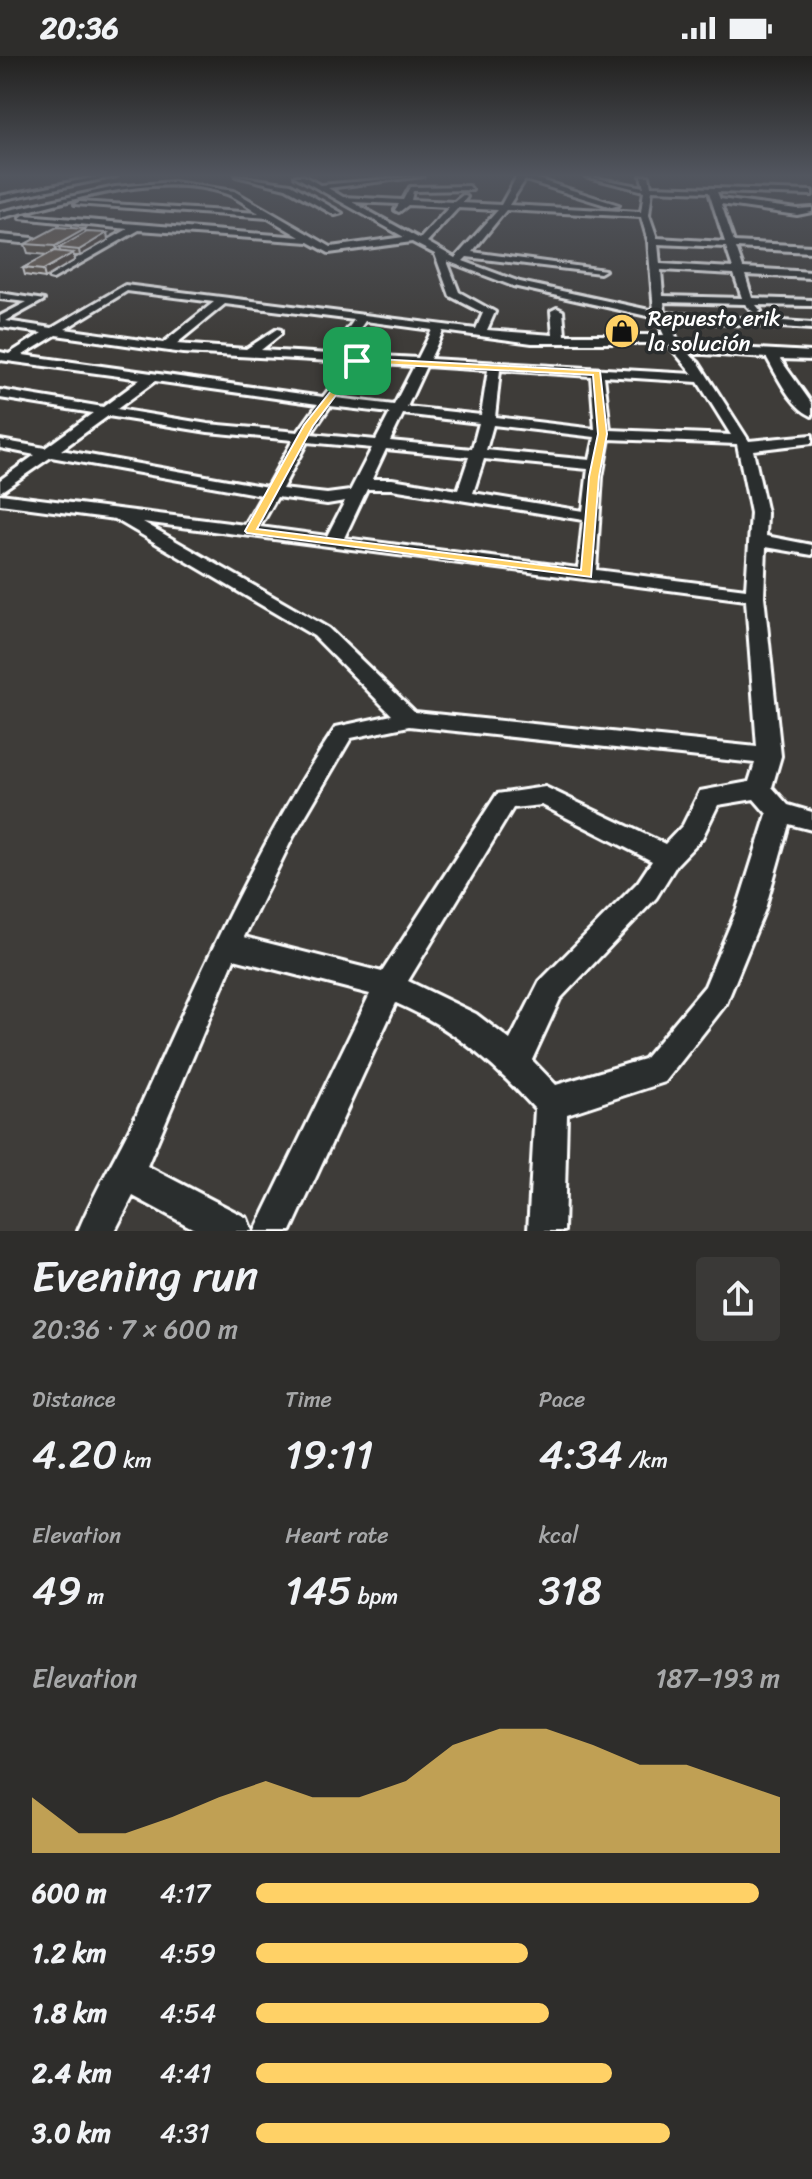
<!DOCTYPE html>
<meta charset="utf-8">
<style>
:root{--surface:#2e2d2b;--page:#3a3937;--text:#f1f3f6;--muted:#a7a8a9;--accent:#ffd166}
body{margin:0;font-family:Sriracha,sans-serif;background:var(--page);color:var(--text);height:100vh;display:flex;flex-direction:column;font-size:30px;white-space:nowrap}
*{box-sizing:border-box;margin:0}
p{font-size:26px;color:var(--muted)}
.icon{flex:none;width:44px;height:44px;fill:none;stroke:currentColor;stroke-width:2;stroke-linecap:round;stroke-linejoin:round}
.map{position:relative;height:1175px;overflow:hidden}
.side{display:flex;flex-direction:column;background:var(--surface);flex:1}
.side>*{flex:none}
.pin{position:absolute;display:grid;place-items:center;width:68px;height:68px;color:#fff;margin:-34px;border-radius:16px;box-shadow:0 4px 12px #0006}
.round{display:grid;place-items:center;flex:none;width:84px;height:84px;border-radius:8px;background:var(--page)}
.summary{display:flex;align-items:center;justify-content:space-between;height:136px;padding:0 32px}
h1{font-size:44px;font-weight:600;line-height:60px}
.stats{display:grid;grid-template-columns:repeat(3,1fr);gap:12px;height:136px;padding:8px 32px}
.stats div{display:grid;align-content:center}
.stats b{font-size:40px;font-weight:600}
.stats small{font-size:22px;font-weight:400}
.stats p{font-size:22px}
.chart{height:224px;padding:16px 32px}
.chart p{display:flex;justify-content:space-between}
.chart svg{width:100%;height:144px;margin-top:8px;fill:var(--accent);opacity:.7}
ul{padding:0 32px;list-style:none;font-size:26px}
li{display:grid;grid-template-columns:128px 96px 1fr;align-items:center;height:60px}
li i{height:20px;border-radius:10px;background:var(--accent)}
.status{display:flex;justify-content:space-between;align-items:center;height:56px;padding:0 40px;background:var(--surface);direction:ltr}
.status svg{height:22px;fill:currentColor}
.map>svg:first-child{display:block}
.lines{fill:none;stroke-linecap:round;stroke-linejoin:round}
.minor-casing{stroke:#fff;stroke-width:6}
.minor{fill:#2a2d2e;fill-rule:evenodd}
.wall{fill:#5d5247;stroke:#fff;stroke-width:2}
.shaded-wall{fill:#4c423a;stroke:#fff;stroke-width:2}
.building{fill:#6c5f53;stroke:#fff;stroke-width:2}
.route{fill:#ffd166;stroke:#fff;stroke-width:2;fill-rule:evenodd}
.labels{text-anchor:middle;stroke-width:7;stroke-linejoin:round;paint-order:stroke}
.far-poi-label{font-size:22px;fill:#fff;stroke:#2a2d2e;text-anchor:start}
</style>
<div class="status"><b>20:36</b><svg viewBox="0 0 49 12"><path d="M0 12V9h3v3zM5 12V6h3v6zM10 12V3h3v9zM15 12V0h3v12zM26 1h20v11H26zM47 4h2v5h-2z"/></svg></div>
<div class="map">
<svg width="812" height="1175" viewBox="0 0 812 1175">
<rect width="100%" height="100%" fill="#3e3c39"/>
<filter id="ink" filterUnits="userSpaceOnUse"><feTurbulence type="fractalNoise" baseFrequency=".0125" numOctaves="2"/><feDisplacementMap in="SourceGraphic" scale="16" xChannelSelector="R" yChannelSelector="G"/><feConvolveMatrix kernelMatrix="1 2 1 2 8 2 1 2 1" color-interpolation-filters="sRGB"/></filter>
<g filter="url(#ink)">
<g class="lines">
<g class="minor-casing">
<g id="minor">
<path d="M102 120H117L0 144V140Z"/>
<path d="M236 120 291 128 342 157 335 159 286 132Z"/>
<path d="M295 120H304L320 129 423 120 328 132 343 141 403 144 410 131 469 130 472 134 413 135 411 144 454 146 463 139 467 141 462 147 501 149 517 120H528L619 149 612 151 525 124 509 149 641 156 644 135 585 120 644 131 641 120H649L651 130 812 135V139L717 136 720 143 797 153 812 152V156L797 159 721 148 734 186 812 190V196L736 192 743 212 812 216V222L745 219 752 242 812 244V250L756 249 761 255 755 258 745 248 664 246 665 257 812 267V273L668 264 680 289 812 296V304L780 303 812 348V360C791 351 778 321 767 302L688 297 699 307 749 385 812 379V387L753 394 767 457 766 480 812 489V499L766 491 764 540 781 700 772 731 788 749 812 756V774L789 768 765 853 726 948 665 1026 567 1058 564 1175H528L535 1053C494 1008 452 971 396 947L291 1175H255L370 938 234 903 147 1110 247 1162 252 1175H198L133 1140 115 1175H78C95 1134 119 1096 138 1055 198 923 255 792 336 671L392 659 314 580 115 463 0 448V438L245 469 262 439 51 401 0 436V424L35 399 0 392V384L45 392 93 357 0 342V334L103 351 141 323 0 304V296L9 298 42 277 0 271V260L27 246 0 243V237L44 244 6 265 52 272 125 229 476 273 483 257 450 240 435 198 412 186 329 197 309 186 139 174 53 223 49 222V218L128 173 20 162 24 159 300 181 268 162 75 148 79 146 259 157C249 151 238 142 227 138 156 114 70 146 0 162V156L115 131 173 126 234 135 331 191 404 181ZM652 134 709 136 725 186 657 182 649 159ZM352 146 399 148 395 154 399 156 408 149 449 151 420 183ZM458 152 498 154 455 202 427 186ZM506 154 641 161 648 185 654 255 520 226 463 205 467 201 600 217 605 214 472 196ZM658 188 726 191 733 212 660 208ZM447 205 513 230 656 262 664 279H565L563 255 557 252 551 255 553 279 487 274 495 256 459 236ZM661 214 734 218 742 242 663 240ZM127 235 214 246 163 287 65 273ZM225 248 354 264 330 298 261 294 281 278V274L277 273 246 293 176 288ZM365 265 432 274 418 302 342 298ZM443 275 532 287H667L693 318 430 303ZM56 279 183 297 350 306 323 341 23 299ZM362 307 414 310 394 349 336 342ZM426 310 488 314 481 359 407 351ZM500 314 591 320 595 373 495 361ZM604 320 698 326 731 379 610 374ZM155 325 318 348 298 376 208 368 117 353ZM330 350 390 357 376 384 311 378ZM403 358 479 367 472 393 390 385ZM108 360 208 376 293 384 267 431 61 394ZM493 369 595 381 590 404 486 394ZM609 383 737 388 751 457 746 533 596 514 602 421ZM307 386 372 392 350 435 327 438 282 433ZM386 393 469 401 458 434 392 423H372ZM484 403 588 413 583 455 473 437ZM367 433H392L583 464 578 512 344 482ZM277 441 327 448 345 445 327 480 260 471ZM143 466 746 544 757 691 415 656 328 572ZM409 670 755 707 749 726 700 735 683 769 665 788 545 731 497 738 382 916 244 881 293 781 351 682ZM754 743 767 758 737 853 705 930 644 1003 556 1029 532 1004 560 943 656 842 677 808 702 782 718 749ZM542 749 652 805 638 826 540 925 510 984 476 958 408 925 513 752Z"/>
<path d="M0 179 33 182 38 185 33 188 0 185Z"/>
</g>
</g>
<use href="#minor" class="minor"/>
</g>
<path class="wall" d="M85 177H107L108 184 80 200H74L75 204 45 222 25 219 23 212 47 199 28 197 25 188Z"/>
<g class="shaded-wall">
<path d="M85 173 87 183 59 192 61 198 57 200 55 190Z"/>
<path d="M107 177 108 184 80 200 79 194Z"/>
<path d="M73 197 75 204 45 222 43 214Z"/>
</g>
<g class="building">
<path d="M57 171 85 173 55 190 25 188Z"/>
<path d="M87 176 107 177 79 194 59 192Z"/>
<path d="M54 195 73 197 43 214 23 212Z"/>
</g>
</g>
<linearGradient id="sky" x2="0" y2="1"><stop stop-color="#22211f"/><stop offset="0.42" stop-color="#52565f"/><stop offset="1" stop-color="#52565f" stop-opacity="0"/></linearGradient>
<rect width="812" height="284" fill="url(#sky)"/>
<path class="route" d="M357 302 600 315 607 378 599 421 591 521 247 477 245 475 304 369ZM360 307 593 319 598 378 589 421 581 514 257 473 313 370Z"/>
<defs>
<g id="shop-disc" transform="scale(1.8)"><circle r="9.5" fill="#ffd166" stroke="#2a2d2e"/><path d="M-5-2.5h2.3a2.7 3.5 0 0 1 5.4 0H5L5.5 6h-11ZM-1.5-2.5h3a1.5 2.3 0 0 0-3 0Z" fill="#111"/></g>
</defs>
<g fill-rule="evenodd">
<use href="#shop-disc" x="622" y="275"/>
</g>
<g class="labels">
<g class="far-poi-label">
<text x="648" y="270">Repuesto erik<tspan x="648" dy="25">la solución</tspan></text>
</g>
</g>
</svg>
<div class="pin" style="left:357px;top:305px;background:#1e9e55"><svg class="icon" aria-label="arrive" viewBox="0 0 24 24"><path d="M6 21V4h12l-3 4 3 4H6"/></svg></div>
</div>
<section class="side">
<div class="summary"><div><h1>Evening run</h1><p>20:36 · 7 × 600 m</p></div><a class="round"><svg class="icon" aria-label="share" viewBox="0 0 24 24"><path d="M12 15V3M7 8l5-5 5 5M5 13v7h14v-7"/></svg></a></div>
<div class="stats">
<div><p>Distance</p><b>4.20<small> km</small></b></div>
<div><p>Time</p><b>19:11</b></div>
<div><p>Pace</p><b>4:34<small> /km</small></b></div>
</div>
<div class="stats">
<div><p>Elevation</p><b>49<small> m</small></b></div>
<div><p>Heart rate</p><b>145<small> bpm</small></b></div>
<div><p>kcal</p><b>318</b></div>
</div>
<div class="chart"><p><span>Elevation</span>187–193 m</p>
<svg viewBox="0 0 160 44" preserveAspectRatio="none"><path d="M0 44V27L10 38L20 38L30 33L40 27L50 22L60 27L70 27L80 22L90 11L100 6L110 6L120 11L130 17L140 17L150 22L160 27V44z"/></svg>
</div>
<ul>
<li><b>600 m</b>4:17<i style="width:96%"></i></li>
<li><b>1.2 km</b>4:59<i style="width:52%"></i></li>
<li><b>1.8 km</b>4:54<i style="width:56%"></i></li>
<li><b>2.4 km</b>4:41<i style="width:68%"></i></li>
<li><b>3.0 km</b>4:31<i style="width:79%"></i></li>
</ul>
</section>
